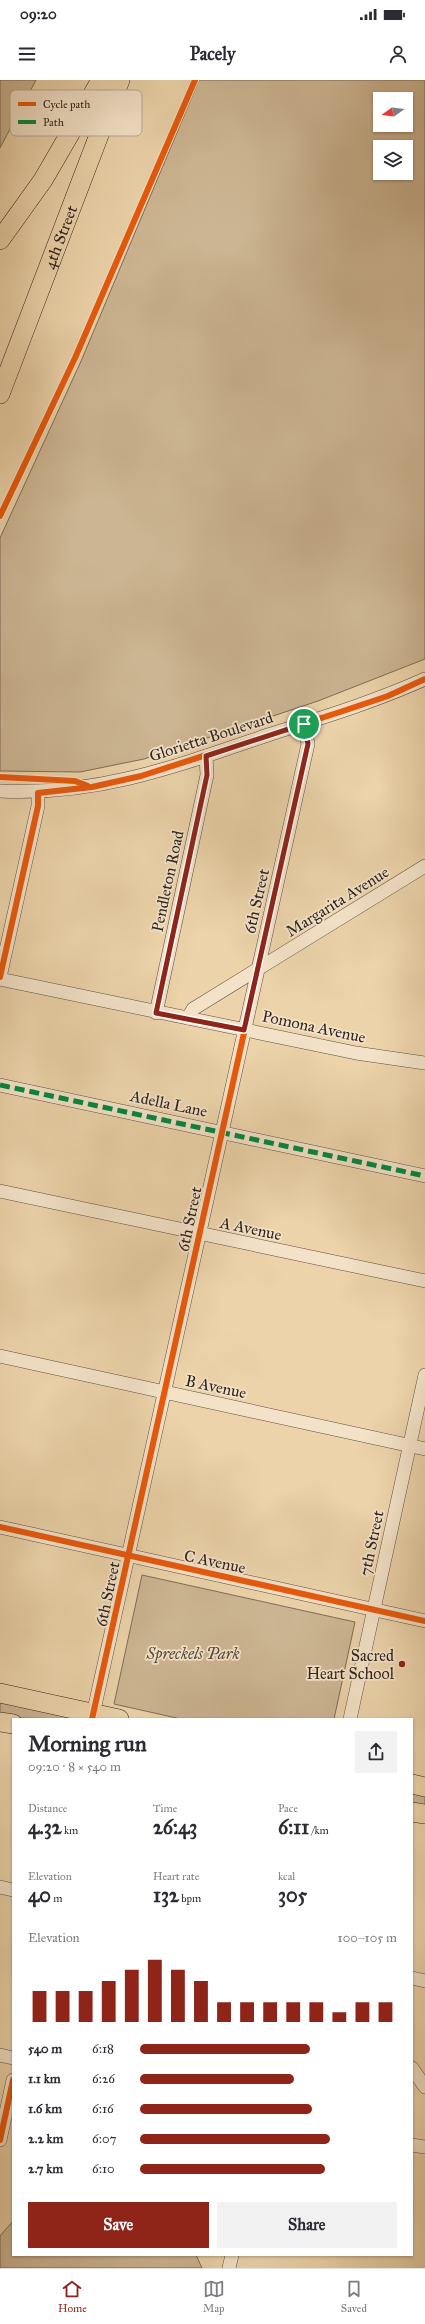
<!DOCTYPE html>
<meta charset="utf-8">
<style>
:root{--surface:#fff;--page:#f2f2f3;--text:#2b2b33;--muted:#7c7c81;--line:#e1e1e2;--accent:#8f2418}
body{margin:0;font-family:"IM FELL Great Primer",serif;background:var(--page);color:var(--text);height:100vh;display:flex;flex-direction:column;font-size:15px;white-space:nowrap}
*{box-sizing:border-box;margin:0}
p{font-size:13px;color:var(--muted)}
.icon{flex:none;width:22px;height:22px;fill:none;stroke:currentColor;stroke-width:2;stroke-linecap:round;stroke-linejoin:round}
.map{position:relative;flex:1;overflow:hidden}
.drawer{position:absolute;left:12px;top:1638px;width:401px;height:538px;display:flex;flex-direction:column;background:var(--surface);border-radius:0px;box-shadow:0 1px 3px #0004}
.drawer>*{flex:none}
.needle{width:26px;rotate:256deg}
.fabs{position:absolute;left:373px;top:12px;display:grid;gap:8px}
.fabs a{display:grid;place-items:center;width:40px;height:40px;border-radius:0px;background:var(--surface);box-shadow:0 1px 3px #0004;font-size:20px}
.pin{position:absolute;display:grid;place-items:center;width:34px;height:34px;color:#fff;margin:-17px;border:2px solid #fff;border-radius:50%;box-shadow:0 1px 4px #0007}
.round{display:grid;place-items:center;flex:none;width:42px;height:42px;border-radius:0px;background:var(--page)}
.summary{display:flex;align-items:center;justify-content:space-between;height:68px;padding:0 16px}
h1{font-size:22px;font-weight:700;line-height:30px}
.figures{display:grid;grid-template-columns:repeat(3,1fr);gap:6px;height:68px;padding:4px 16px}
.figures div{display:grid;align-content:center}
.figures b{font-size:20px;font-weight:700}
.figures small{font-size:11px;font-weight:400}
.figures p{font-size:11px}
.chart{height:112px;padding:8px 16px}
.chart p{display:flex;justify-content:space-between}
.chart svg{width:100%;height:72px;margin-top:4px;stroke:var(--accent);stroke-width:6}
.primary-button{display:flex;gap:8px;margin-top:auto;padding:8px 16px}
.primary-button a{flex:1;height:46px;border-radius:0px;background:var(--accent);color:#fff;font-size:16px;font-weight:700;line-height:46px;text-align:center}
.primary-button a+a{background:var(--page);color:var(--text)}
ul{padding:0 16px;list-style:none;font-size:13px}
li{display:grid;grid-template-columns:64px 48px 1fr;align-items:center;height:30px}
li i{height:10px;border-radius:5px;background:var(--accent)}
.status{display:flex;justify-content:space-between;align-items:center;height:28px;padding:0 20px;background:var(--surface);direction:ltr}
.status svg{height:11px;fill:currentColor}
header{display:flex;justify-content:space-between;align-items:center;height:52px;padding:0 16px;background:var(--surface);font-size:18px;font-weight:700}
.tab-bar{display:flex;justify-content:space-around;align-items:center;height:56px;border-top:1px solid var(--line);background:var(--surface);font-size:11px;color:var(--muted)}
.tab-bar a{display:grid;justify-items:center;gap:2px}
.tab-bar .on{color:var(--accent)}
.map>svg:first-child{display:block}
.green{fill:#ccb592;stroke:#7e6c58;fill-rule:evenodd}
.lines{fill:none;stroke-linecap:round;stroke-linejoin:round}
.minor-casing{stroke:#5e4f41;stroke-width:14}
.highway-casing{stroke:#2f231e;stroke-width:20}
.minor{stroke:#f3e2c8;stroke-width:13}
.highway{stroke:#ecd3aa;stroke-width:19}
.quiet{stroke:#00873e;stroke-width:5;stroke-dasharray:10 5;stroke-linecap:butt}
.cycleway-casing{stroke:#f3e2c8;stroke-width:8}
.cycleway{stroke:#e8590c;stroke-width:6}
.route-casing{stroke:#fff;stroke-width:8}
.route{stroke:#8f2418;stroke-width:5}
.poi-dot{fill:#8f2418;stroke:#f3e2c8;stroke-width:1.5}
.labels{text-anchor:middle;stroke-width:3.5;stroke-linejoin:round;paint-order:stroke}
.street-label{font-size:16px;fill:#2f231e;stroke:#f3e2c8}
.park-label{font-size:16px;font-style:italic;fill:#56483b;stroke:#f3e2c8}
.poi-label{font-size:16px;fill:#2f231e;stroke:#f3e2c8;text-anchor:end}
.key{fill:#f3e2c8;stroke:#b8a995;stroke-width:1}
.key-label{font-size:11px;fill:#2f231e}
</style>
<div class="status"><b>09:20</b><svg viewBox="0 0 49 12"><path d="M0 12V9h3v3zM5 12V6h3v6zM10 12V3h3v9zM15 12V0h3v12zM26 1h20v11H26zM47 4h2v5h-2z"/></svg></div>
<header><svg class="icon" aria-label="menu" viewBox="0 0 24 24"><path d="M4 6h16M4 12h16M4 18h16"/></svg>Pacely<svg class="icon" aria-label="person" viewBox="0 0 24 24"><circle cx="12" cy="8" r="4"/><path d="M4 21q1-7 8-7t8 7"/></svg></header>
<div class="map">
<svg width="425" height="2188" viewBox="0 0 425 2188">
<rect width="100%" height="100%" fill="#ecd3aa"/>
<filter id="stains"><feTurbulence type="fractalNoise" baseFrequency=".005" numOctaves="4"/><feColorMatrix values="0 0 0 0 .2 0 0 0 0 .09 0 0 0 0 .02 0 0 0 .5 -.17"/></filter>
<radialGradient id="worn" r=".72"><stop offset=".6" stop-color="#630" stop-opacity="0"/><stop offset="1" stop-color="#630" stop-opacity=".3"/></radialGradient>
<g class="green">
<path d="M0 0H36L0 68Z"/>
<path d="M199 0H425V579L318 621 144 679 80 692 0 691V458L82 279ZM380 19H406V45H380ZM380 67H406V93H380Z"/>
<path d="M142 1495 355 1542 334 1639H181L114 1624Z"/>
<path d="M0 1621 77 1639 14 1638 0 1635Z"/>
<path d="M412 1712 425 1715V1730L412 1727Z"/>
<path d="M13 2141V2175H196L202 2188H0V2156Z"/>
</g>
<g class="lines">
<g class="minor-casing">
<g id="minor">
<path d="M0 711C98 716 177 686 268 655 321 638 374 622 425 599"/>
<path d="M0 897 38 726V713"/>
<path d="M0 899 356 973 425 983"/>
<path d="M156 933 207 695 206 676"/>
<path d="M188 938 193 929 425 786"/>
<path d="M0 1005 425 1096"/>
<path d="M0 1111 425 1201"/>
<path d="M0 1276 425 1369"/>
<path d="M0 1447 425 1541"/>
<path d="M92 1639 308 664 304 644"/>
<path d="M350 1639 425 1295"/>
<path d="M0 1807 13 1810"/>
<path d="M412 1898 425 1901"/>
<path d="M0 1975 13 1978"/>
<path d="M412 1988 425 2007"/>
<path d="M0 2060 13 2000"/>
<path d="M412 2065 425 2067"/>
<path d="M229 2188 232 2175"/>
</g>
</g>
<g class="highway-casing">
<g id="highway">
<path d="M0 160 43 100 101 0"/>
<path id="s1" d="M0 314 120 0"/>
<path d="M0 1613 119 1639"/>
<path d="M0 1642 13 1644"/>
<path d="M412 1704 425 1707"/>
<path d="M412 1732 425 1734"/>
</g>
</g>
<use href="#minor" class="minor"/>
<use href="#highway" class="highway"/>
<g class="quiet">
<path d="M156 933 207 695 206 676"/>
<path d="M0 1005 425 1096"/>
</g>
<g class="cycleway-casing">
<g id="cycleway">
<path d="M0 436 75 278 195 0"/>
<path d="M0 697 75 701 88 706"/>
<path d="M0 897 38 726V713L92 707 141 696 340 632 388 616 425 599"/>
<path d="M0 1447 425 1541"/>
<path d="M92 1639 308 664 304 644"/>
<path d="M0 2060 13 2000"/>
</g>
</g>
<use href="#cycleway" class="cycleway"/>
</g>
<g class="lines">
<g class="route-casing">
<path id="route" d="M304 644 308 664 244 950 156 933 207 695 206 676Z"/>
</g>
<use href="#route" class="route"/>
</g>
<circle class="poi-dot" cx="402" cy="1584" r="4"/>
<g class="labels">
<g class="street-label">
<text dy="6" stroke="none"><textPath href="#s1" startOffset="168">4th Street</textPath></text>
<text transform="translate(211 656) rotate(-18)" y="6">Glorietta Boulevard</text>
<text transform="translate(167 801) rotate(-78)" y="6">Pendleton Road</text>
<text transform="translate(256 821) rotate(-77)" y="6">6th Street</text>
<text transform="translate(337 821) rotate(-32)" y="6">Margarita Avenue</text>
<text transform="translate(314 946) rotate(12)" y="6">Pomona Avenue</text>
<text transform="translate(169 1023) rotate(12)" y="6">Adella Lane</text>
<text transform="translate(189 1139) rotate(-78)" y="6">6th Street</text>
<text transform="translate(251 1148) rotate(12)" y="6">A Avenue</text>
<text transform="translate(216 1306) rotate(12)" y="6">B Avenue</text>
<text transform="translate(371 1463) rotate(-78)" y="6">7th Street</text>
<text transform="translate(215 1481) rotate(12)" y="6">C Avenue</text>
<text transform="translate(107 1514) rotate(-78)" y="6">6th Street</text>
</g>
<g class="park-label">
<text x="193" y="1579">Spreckels Park</text>
</g>
<g class="poi-label">
<text x="394" y="1581">Sacred<tspan x="394" dy="18">Heart School</tspan></text>
</g>
</g>
<rect x="10" y="10" width="132" height="46" rx="6" class="key"/>
<rect x="18" y="22" width="18" height="4" fill="#e8590c"/>
<rect x="18" y="40" width="18" height="4" fill="#00873e"/>
<g class="key-label">
<text x="43" y="28">Cycle path</text>
<text x="43" y="46">Path</text>
</g>
<rect width="100%" height="100%" filter="url(#stains)"/>
<rect width="100%" height="100%" fill="url(#worn)"/>
</svg>
<div class="fabs">
<a><svg class="needle" viewBox="-14 -14 28 28"><path d="M0-13l5 13h-10z" fill="#e53935"/><path d="M0 13l5-13h-10z" fill="#7c7c81"/></svg></a>
<a><svg class="icon" aria-label="layers" viewBox="0 0 24 24"><path d="M12 4l9 5-9 5-9-5zM3 14l9 5 9-5"/></svg></a>
</div>
<div class="pin" style="left:304px;top:644px;background:#1e9e55"><svg class="icon" aria-label="arrive" viewBox="0 0 24 24"><path d="M6 21V4h12l-3 4 3 4H6"/></svg></div>
<section class="drawer">
<div class="summary"><div><h1>Morning run</h1><p>09:20 · 8 × 540 m</p></div><a class="round"><svg class="icon" aria-label="share" viewBox="0 0 24 24"><path d="M12 15V3M7 8l5-5 5 5M5 13v7h14v-7"/></svg></a></div>
<div class="figures">
<div><p>Distance</p><b>4.32<small> km</small></b></div>
<div><p>Time</p><b>26:43</b></div>
<div><p>Pace</p><b>6:11<small> /km</small></b></div>
</div>
<div class="figures">
<div><p>Elevation</p><b>40<small> m</small></b></div>
<div><p>Heart rate</p><b>132<small> bpm</small></b></div>
<div><p>kcal</p><b>305</b></div>
</div>
<div class="chart"><p><span>Elevation</span>100–105 m</p>
<svg viewBox="0 0 160 44" preserveAspectRatio="none"><path d="M5 44V25M15 44V25M25 44V25M35 44V19M45 44V12M55 44V6M65 44V12M75 44V19M85 44V32M95 44V32M105 44V32M115 44V32M125 44V32M135 44V38M145 44V32M155 44V32"/></svg>
</div>
<ul>
<li><b>540 m</b>6:18<i style="width:66%"></i></li>
<li><b>1.1 km</b>6:26<i style="width:60%"></i></li>
<li><b>1.6 km</b>6:16<i style="width:67%"></i></li>
<li><b>2.2 km</b>6:07<i style="width:74%"></i></li>
<li><b>2.7 km</b>6:10<i style="width:72%"></i></li>
</ul>
<div class="primary-button"><a>Save</a><a>Share</a></div>
</section>
</div>
<nav class="tab-bar">
<a class="on"><svg class="icon" aria-label="home" viewBox="0 0 24 24"><path d="M3 11l9-7 9 7M6 9v11h12V9"/></svg>Home</a>
<a><svg class="icon" aria-label="map" viewBox="0 0 24 24"><path d="M3 6l6-2 6 2 6-2v14l-6 2-6-2-6 2zM9 4v14M15 6v14"/></svg>Map</a>
<a><svg class="icon" aria-label="saved" viewBox="0 0 24 24"><path d="M7 4h10v16l-5-4-5 4z"/></svg>Saved</a>
</nav>
